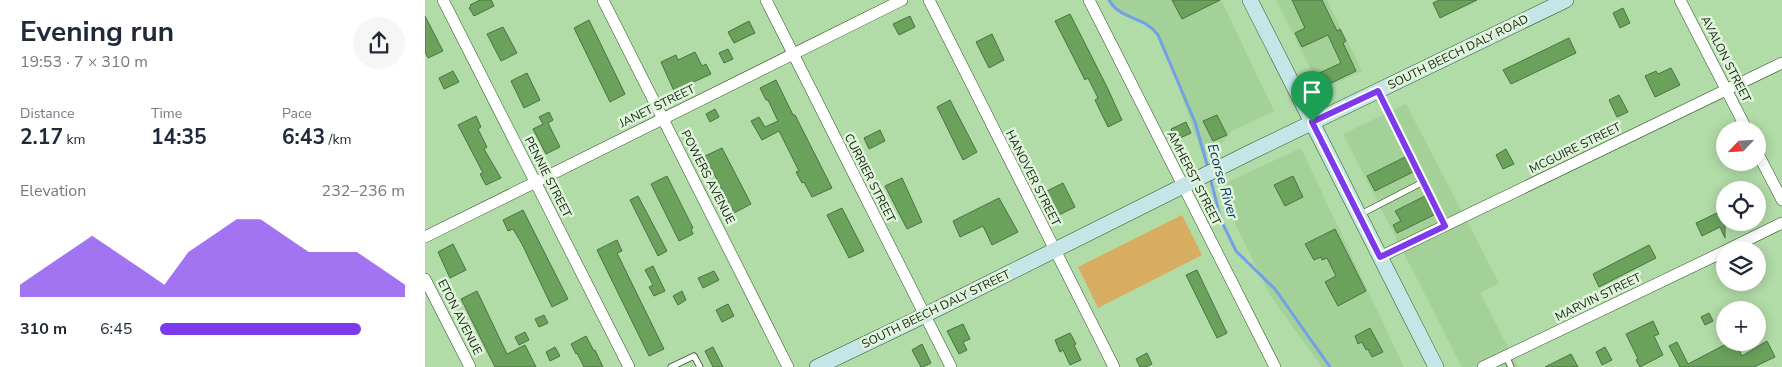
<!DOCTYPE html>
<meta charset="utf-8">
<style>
:root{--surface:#fff;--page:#f6f6f7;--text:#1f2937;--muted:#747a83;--accent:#7c3aed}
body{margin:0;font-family:"Nunito Sans",sans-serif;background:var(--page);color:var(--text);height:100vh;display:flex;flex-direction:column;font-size:19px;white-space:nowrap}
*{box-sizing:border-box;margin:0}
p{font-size:16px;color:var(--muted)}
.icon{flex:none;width:28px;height:28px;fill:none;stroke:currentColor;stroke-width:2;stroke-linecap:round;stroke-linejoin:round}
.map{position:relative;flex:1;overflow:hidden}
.sheet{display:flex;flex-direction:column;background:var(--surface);width:425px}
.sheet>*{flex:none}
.needle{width:32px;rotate:245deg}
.fabs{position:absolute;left:1291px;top:121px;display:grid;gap:10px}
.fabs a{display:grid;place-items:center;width:50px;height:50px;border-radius:50%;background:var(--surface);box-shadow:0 2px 12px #0003;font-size:25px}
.pin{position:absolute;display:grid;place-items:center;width:42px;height:42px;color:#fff;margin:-51px -21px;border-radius:50% 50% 50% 0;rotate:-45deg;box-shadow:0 0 5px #0007}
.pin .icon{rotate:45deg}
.round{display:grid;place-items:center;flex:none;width:52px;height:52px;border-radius:26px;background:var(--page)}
.overview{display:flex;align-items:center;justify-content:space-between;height:85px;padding:0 20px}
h1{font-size:28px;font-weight:700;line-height:38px}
.stats{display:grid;grid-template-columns:repeat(3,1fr);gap:8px;height:85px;padding:5px 20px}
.stats div{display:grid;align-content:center}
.stats b{font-size:21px;font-weight:700}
.stats small{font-size:14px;font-weight:400}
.stats p{font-size:14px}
.chart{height:140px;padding:10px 20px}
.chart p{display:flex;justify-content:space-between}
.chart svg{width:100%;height:90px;margin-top:5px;fill:var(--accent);opacity:.7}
ul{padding:0 20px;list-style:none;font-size:16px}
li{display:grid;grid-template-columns:80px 60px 1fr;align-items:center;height:38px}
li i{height:12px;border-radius:6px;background:var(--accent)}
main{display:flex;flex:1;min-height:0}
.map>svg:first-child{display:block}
.built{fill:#a3d198}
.green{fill:#d9ad61}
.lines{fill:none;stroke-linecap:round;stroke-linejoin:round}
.stream{stroke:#74a0e8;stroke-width:3}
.building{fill:#6aa25c;stroke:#4c7243}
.lane-casing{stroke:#305427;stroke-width:7}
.street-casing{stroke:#305427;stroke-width:12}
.secondary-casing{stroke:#305427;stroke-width:16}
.lane{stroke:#fff;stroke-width:5.5}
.street{stroke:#fff;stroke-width:11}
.secondary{stroke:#c5e5e7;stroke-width:15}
.route-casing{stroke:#fff;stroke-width:10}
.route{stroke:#7c3aed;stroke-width:6}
.labels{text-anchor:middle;stroke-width:5;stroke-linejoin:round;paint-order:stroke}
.street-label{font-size:12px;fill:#12220f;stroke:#e0f5db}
.water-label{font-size:14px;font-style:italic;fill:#0a3371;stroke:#e0f5db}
</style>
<main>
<section class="sheet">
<div class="overview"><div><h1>Evening run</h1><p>19:53 · 7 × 310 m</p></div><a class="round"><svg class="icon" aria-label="share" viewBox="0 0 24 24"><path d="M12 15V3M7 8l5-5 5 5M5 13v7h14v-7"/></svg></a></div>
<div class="stats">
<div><p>Distance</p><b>2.17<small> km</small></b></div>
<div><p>Time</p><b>14:35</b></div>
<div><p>Pace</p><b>6:43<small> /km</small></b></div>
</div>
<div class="chart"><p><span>Elevation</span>232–236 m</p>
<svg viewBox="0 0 160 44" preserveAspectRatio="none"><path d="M0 44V38L10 30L20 22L30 14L40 22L50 30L60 38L70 22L80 14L90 6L100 6L110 14L120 22L130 22L140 22L150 30L160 38V44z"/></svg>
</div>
<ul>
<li><b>310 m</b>6:45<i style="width:82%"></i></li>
</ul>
</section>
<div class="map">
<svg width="1357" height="367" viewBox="0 0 1357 367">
<rect width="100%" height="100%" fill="#b1dba7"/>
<g class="built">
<path d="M684 0H796L849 111 805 132 803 137 789 150 778 156 746 66 728 28 712 18 688 8Z"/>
<path d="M851 0H902L937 71 896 90Z"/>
<path d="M981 104 1074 283 1055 293 1093 367H1037L918 134Z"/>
<path d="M876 148 967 342 979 367H897L845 295 792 187Z"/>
</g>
<path class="green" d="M757 215 777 255 673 308 653 267Z"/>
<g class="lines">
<g class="stream">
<path d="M684 0C696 21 717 14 733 35L770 122 783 168"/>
<path d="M785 177 796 220 811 251 850 289 905 367"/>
</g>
</g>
<g class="building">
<path d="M55 0H66L69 6 49 16 44 8 46 6 45 5Z"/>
<path d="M747 0H795L757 19Z"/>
<path d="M867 0H897L912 31 915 29 921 41 918 43 931 71 896 88 890 75 916 63 903 35 877 47 870 33 880 28Z"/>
<path d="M1014 0H1052L1015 18 1008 3Z"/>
<path d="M1198 8 1205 23 1195 28 1188 13Z"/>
<path d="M645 14 682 87 697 120 683 127 670 100 673 98 663 78 660 80 630 21Z"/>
<path d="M0 16 18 51 3 58 0 52Z"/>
<path d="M485 16 490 27 474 35 468 24Z"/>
<path d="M164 20 200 94 185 102 149 28Z"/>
<path d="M324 21 330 33 309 43 303 32Z"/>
<path d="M78 27 92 53 76 61 62 34Z"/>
<path d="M567 34 579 60 564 68 551 42Z"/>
<path d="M1144 38 1151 53 1086 84 1078 70Z"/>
<path d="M303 49 308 59 299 63 294 53Z"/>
<path d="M270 52 277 66 281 64 286 74 249 91 236 62 251 55 253 60Z"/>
<path d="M1246 68 1255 85 1230 97 1220 76 1231 71 1233 74Z"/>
<path d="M28 71 34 82 19 89 14 78Z"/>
<path d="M102 73 115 100 99 108 86 81Z"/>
<path d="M351 80 368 115H370L407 188 387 197 379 182 377 183 371 172 374 171 354 131 337 140 326 121 334 117 340 127 353 121 343 100H341L335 88Z"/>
<path d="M1194 95 1203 112 1192 117 1184 100Z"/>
<path d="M525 100 552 152 538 160 512 107Z"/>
<path d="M290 109 294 117 285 122 281 114Z"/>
<path d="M124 112 128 120 123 123 135 147 121 154 108 129 118 124 114 117Z"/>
<path d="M792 115 802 135 788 141 778 121Z"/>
<path d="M51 116 56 127 53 129 62 147 59 149 76 178 61 185 55 174 58 173 33 125Z"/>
<path d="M761 122 766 133 751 140 746 129Z"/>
<path d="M455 130 460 141 444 149 439 138Z"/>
<path d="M297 148 326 204 309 213 280 156Z"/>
<path d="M1081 149 1089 164 1078 169 1071 155Z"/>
<path d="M980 157 988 172 950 191 942 176Z"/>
<path d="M242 176 268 228 266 229 268 234 254 241 226 184Z"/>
<path d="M868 176 878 197 860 206 849 185Z"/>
<path d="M477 178 497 222 482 229 460 186Z"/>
<path d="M638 183 650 207 630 217 618 193Z"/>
<path d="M213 196 242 251 233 256 205 200Z"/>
<path d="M1000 196 1009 215 972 233 968 225 976 221 970 211Z"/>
<path d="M574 198 593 232 567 245 558 226 535 237 528 221Z"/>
<path d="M417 208 439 251 424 258 402 215Z"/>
<path d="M1300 209V238L1295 227 1277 236 1271 223Z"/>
<path d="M98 210 143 299 127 307 97 244 88 229 83 231 78 220Z"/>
<path d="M910 229 941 291 913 306 900 282 911 276 902 258 897 260 896 257 889 260 880 244Z"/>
<path d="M192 240 197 251 192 253 239 349 224 356 172 250Z"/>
<path d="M28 244 41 270 25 278 13 252Z"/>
<path d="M1224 245 1231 258 1174 287 1168 274Z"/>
<path d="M228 266 240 291 229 296 224 287 228 285 220 270Z"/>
<path d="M772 270 802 333 792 338 761 275Z"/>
<path d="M289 271 294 280 278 288 273 278Z"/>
<path d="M52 291 82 354 100 345 111 367H70L36 299Z"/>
<path d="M257 291 261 300 253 305 248 296Z"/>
<path d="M303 304 309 316 297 322 291 310Z"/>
<path d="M1284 313 1288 321 1280 325 1276 317Z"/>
<path d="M119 315 123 323 114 327 110 319Z"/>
<path d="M1228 321 1234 334 1229 336 1238 355 1215 367 1211 360 1213 359 1201 334Z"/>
<path d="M538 324 545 339 538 342 542 350 534 354 522 331Z"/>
<path d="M945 328 958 352 947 357 943 349 941 350 937 342 933 344 930 336Z"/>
<path d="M100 332 104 340 94 345 90 337Z"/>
<path d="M645 333 651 344 649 345 656 360 645 365 638 350 635 352 630 340Z"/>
<path d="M161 336 169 351 170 350 178 367H159L152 353 151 354 146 344Z"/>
<path d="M1342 341 1350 357 1329 367H1255L1244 346 1252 342 1263 364 1305 342H1310L1317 356Z"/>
<path d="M497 344 506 363 498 367H496L487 350Z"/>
<path d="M130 347 135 356 125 361 121 352Z"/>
<path d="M288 347 298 367H288L280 351Z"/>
<path d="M1180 347 1187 360 1177 365 1171 352Z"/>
<path d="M722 353 727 364 721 367H715L711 359Z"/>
<path d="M1146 354 1153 367H1120Z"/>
</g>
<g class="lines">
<g class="lane-casing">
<g id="lane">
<path d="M954 93 1020 226"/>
<path d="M936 214 998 182"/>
<path d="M1081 356 1086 367"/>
<path d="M246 367 269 356 275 367"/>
</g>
</g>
<g class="street-casing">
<g id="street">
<path d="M18 0 204 367"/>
<path d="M178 0 363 367"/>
<path d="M341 0 526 367"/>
<path d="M504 0 689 367"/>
<path d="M664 0 850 367"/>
<path d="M1255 0 1322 130"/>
<path d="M1332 152 1357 200"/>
<path d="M0 237 477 0"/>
<path d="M1302 250 1357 223"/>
<path d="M955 257 1357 63"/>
<path d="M0 279 45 367"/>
<path d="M1058 367 1300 251"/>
</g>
</g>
<g class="secondary-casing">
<g id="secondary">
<path d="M825 0 1011 367"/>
<path d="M392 367 488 321 824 153 1141 0"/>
</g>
</g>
<use href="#lane" class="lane"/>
<use href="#street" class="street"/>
<use href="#secondary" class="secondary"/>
</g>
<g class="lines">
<g class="route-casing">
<path id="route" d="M953 91 1020 226 955 257 887 122Z"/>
</g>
<use href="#route" class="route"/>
</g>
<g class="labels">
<g class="street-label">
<text transform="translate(1033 52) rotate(-26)" y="4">SOUTH BEECH DALY ROAD</text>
<text transform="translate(1301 59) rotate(63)" y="4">AVALON STREET</text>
<text transform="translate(232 106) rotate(-26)" y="4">JANET STREET</text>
<text transform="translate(1150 148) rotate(-26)" y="4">MCGUIRE STREET</text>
<text transform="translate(123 177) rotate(63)" y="4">PENNIE STREET</text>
<text transform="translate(283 177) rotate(63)" y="4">POWERS AVENUE</text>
<text transform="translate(445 178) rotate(63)" y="4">CURRIER STREET</text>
<text transform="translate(608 178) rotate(63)" y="4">HANOVER STREET</text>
<text transform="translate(769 178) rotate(63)" y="4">AMHERST STREET</text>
<text transform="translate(1173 297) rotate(-26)" y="4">MARVIN STREET</text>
<text transform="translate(511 309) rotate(-26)" y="4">SOUTH BEECH DALY STREET</text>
<text transform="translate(35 317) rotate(63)" y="4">ETON AVENUE</text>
</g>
<g class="water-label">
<text transform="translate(798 181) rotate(74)" y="5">Ecorse River</text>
</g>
</g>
</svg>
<div class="fabs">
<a><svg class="needle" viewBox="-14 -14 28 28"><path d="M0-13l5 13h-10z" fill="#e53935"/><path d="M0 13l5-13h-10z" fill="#747a83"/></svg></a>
<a><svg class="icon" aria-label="locate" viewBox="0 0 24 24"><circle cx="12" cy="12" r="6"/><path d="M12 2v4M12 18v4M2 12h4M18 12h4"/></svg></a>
<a><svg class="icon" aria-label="layers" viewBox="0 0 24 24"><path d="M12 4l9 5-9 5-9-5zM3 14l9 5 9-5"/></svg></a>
<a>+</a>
</div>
<div class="pin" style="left:887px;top:122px;background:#1e9e55"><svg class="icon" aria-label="arrive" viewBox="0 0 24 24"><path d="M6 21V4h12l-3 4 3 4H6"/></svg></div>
</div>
</main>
